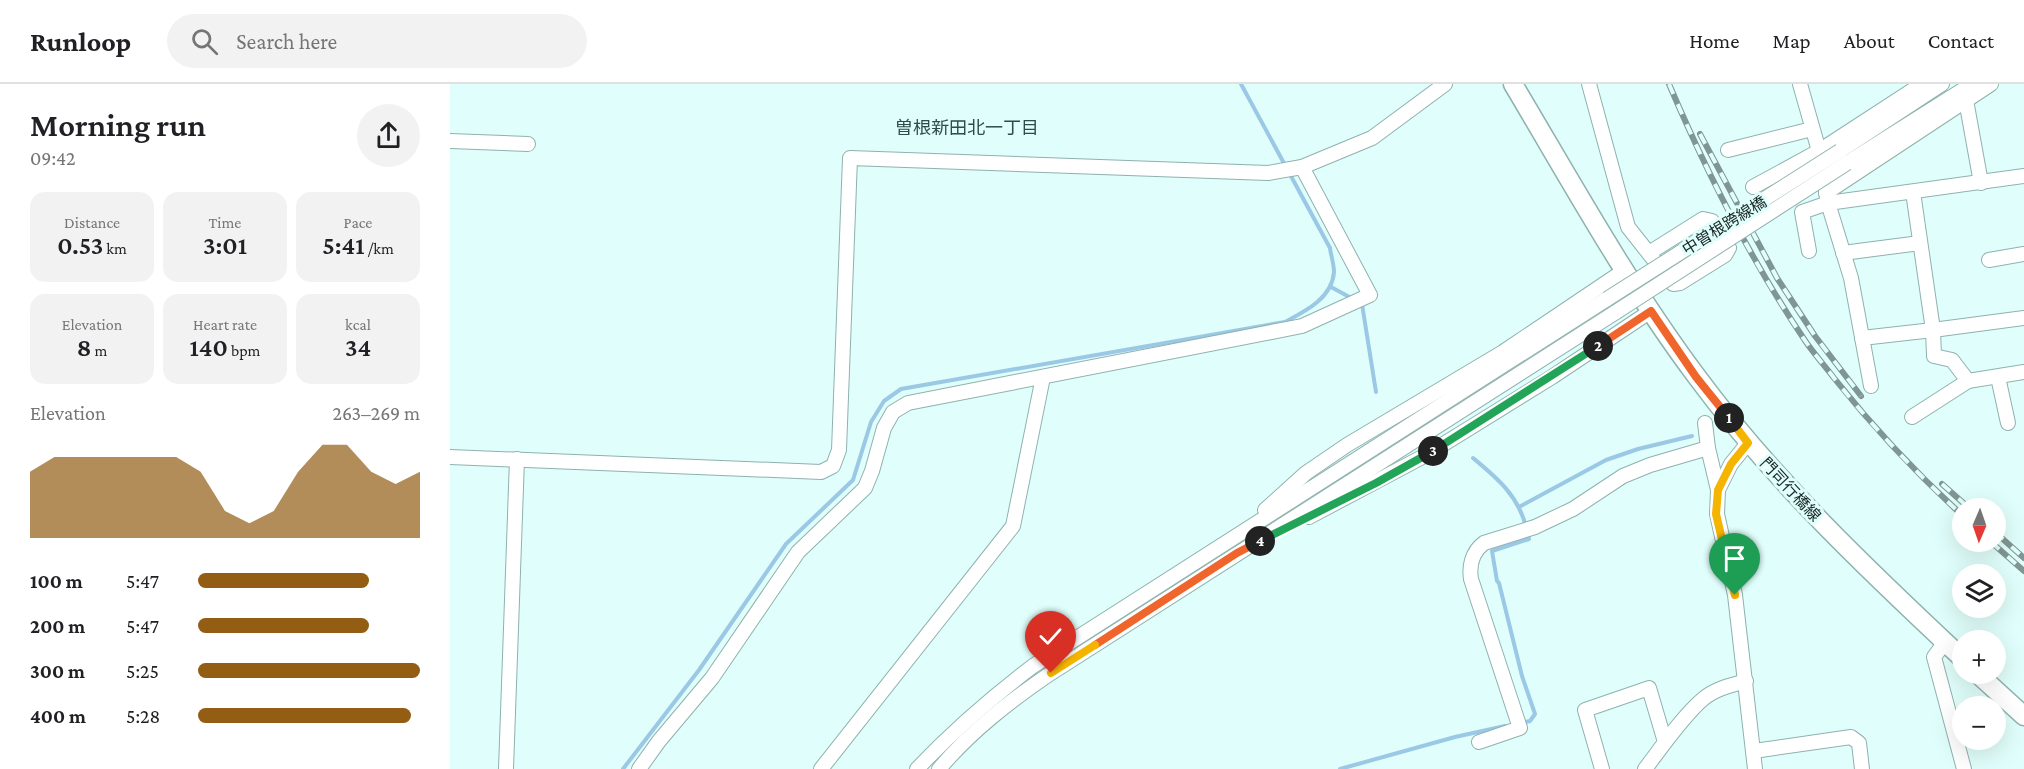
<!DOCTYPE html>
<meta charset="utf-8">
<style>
:root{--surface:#fff;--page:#f2f2f2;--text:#202124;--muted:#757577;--line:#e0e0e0;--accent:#935d14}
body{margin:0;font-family:"Crimson Pro","Noto Sans JP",serif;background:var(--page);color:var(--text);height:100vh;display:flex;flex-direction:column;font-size:22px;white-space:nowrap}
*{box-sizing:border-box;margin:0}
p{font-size:20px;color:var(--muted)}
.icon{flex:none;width:33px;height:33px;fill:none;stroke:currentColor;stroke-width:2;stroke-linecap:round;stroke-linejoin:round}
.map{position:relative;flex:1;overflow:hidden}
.panel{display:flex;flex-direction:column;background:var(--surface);width:450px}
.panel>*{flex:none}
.needle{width:39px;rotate:182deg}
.fabs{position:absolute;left:1502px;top:414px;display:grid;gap:12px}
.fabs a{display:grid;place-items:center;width:54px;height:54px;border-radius:50%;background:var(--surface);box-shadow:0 6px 24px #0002;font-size:30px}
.pin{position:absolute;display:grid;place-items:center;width:51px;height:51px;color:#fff;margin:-62px -26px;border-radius:50% 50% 50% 0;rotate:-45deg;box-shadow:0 0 6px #0007}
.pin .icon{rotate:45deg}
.km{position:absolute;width:30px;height:30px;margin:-15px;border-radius:50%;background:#222;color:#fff;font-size:16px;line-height:30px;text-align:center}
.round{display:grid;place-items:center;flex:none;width:63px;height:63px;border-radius:32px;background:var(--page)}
.overview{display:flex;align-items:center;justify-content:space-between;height:102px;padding:0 30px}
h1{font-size:33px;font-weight:600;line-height:45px}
.metrics{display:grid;grid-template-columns:repeat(3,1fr);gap:9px;height:102px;padding:6px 30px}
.metrics div{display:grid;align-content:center;border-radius:15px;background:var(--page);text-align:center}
.metrics b{font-size:26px;font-weight:600}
.metrics small{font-size:16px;font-weight:400}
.metrics p{font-size:16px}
.chart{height:168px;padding:12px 30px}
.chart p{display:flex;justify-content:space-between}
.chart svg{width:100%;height:108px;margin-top:6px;fill:var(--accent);opacity:.7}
ul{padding:0 30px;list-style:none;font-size:20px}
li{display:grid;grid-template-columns:96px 72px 1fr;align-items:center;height:45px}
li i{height:15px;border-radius:8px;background:var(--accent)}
header{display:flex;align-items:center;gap:36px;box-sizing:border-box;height:84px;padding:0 30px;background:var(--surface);border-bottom:2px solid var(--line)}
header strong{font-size:28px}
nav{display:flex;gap:33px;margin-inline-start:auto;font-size:21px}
.search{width:420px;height:54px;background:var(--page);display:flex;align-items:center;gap:15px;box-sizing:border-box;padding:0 21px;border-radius:33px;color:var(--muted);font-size:22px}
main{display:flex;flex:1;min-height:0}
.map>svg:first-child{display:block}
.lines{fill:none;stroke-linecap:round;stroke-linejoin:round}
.stream{stroke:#9ac8e5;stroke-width:4}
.minor-casing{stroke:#8eb2ae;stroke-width:16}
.major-casing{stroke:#8eb2ae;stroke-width:21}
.minor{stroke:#fff;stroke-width:14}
.major{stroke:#fff;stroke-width:18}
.rail-casing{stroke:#809694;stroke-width:6}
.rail{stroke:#e0fefb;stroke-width:4;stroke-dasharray:11;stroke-linecap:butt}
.minor-bridge-casing{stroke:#8eb2ae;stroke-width:16;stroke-linecap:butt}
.minor-bridge{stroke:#fff;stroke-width:14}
.split-1-casing{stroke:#fff;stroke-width:12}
.split-2-casing{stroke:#fff;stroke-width:12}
.split-3-casing{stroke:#fff;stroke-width:12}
.split-4-casing{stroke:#fff;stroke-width:12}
.split-5-casing{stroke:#fff;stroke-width:12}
.split-6-casing{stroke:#fff;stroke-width:12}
.split-1{stroke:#f5b400;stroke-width:8}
.split-2{stroke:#f0652b;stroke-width:8}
.split-3{stroke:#22a559;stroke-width:8}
.split-4{stroke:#22a559;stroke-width:8}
.split-5{stroke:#f0652b;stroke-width:8}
.split-6{stroke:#f5b400;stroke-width:8}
.labels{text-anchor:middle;stroke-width:6;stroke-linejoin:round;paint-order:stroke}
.street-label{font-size:16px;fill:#172524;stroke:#e0fefb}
.neighbourhood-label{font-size:18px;fill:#2c4d4a;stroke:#e0fefb}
</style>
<header>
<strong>Runloop</strong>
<div class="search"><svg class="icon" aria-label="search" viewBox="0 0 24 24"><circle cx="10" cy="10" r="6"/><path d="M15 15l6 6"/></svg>Search here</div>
<nav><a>Home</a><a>Map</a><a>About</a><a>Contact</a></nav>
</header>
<main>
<section class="panel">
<div class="overview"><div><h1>Morning run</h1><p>09:42</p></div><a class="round"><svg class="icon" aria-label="share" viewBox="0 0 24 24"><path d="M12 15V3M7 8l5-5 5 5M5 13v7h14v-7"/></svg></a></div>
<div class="metrics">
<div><p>Distance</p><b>0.53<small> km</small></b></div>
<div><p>Time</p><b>3:01</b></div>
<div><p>Pace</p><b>5:41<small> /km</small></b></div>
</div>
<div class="metrics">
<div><p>Elevation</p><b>8<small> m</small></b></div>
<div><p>Heart rate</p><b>140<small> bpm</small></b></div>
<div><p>kcal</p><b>34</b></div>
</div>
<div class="chart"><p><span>Elevation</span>263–269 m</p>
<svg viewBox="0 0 160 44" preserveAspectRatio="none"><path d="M0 44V17L10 11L20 11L30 11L40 11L50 11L60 11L70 17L80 33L90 38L100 33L110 17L120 6L130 6L140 17L150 22L160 17V44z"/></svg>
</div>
<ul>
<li><b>100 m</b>5:47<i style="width:77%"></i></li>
<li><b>200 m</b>5:47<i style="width:77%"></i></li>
<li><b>300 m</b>5:25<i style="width:100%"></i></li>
<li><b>400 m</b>5:28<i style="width:96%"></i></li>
</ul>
</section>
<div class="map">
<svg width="1574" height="685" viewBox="0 0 1574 685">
<rect width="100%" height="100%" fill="#e0fefb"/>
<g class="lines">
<g class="stream">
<path d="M881 203 903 215"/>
<path d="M909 219 912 220 926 308"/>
<path d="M1023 374C1047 394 1068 411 1076 443"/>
<path d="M1069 423 1156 376 1188 365 1242 352"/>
<path d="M1071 639 1080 637 1085 630 1072 592 1049 499 1047 497 1042 467 1079 455 1078 450"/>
<path d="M173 685 249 586 336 460 403 396 421 338 434 317 451 305 835 238C856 227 882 214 884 188 884 180 881 172 880 164L791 0"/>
<path d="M890 685 1005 653 1055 642"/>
</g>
<g class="minor-casing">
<g id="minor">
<path d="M1139 0 1178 143 1223 200 1230 199 1275 171 1279 164 1262 137 1253 135 1199 169"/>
<path d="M1350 0 1369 67 1378 119 1574 92"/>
<path d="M1516 16 1531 99"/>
<path d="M0 57 78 60"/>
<path d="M1278 66 1362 45"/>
<path d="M1390 67 1492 0"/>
<path d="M1397 79 1522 0"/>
<path d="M1303 103 1369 67 1472 0"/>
<path d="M1463 108 1483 246 1574 234"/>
<path d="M1376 109 1541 0"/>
<path d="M1359 167 1352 128 1378 119 1401 194 1421 302"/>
<path d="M1393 169 1470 159"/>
<path d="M1539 176 1574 170"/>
<path d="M1412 254 1483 246 1484 272 1502 276 1518 297 1574 288"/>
<path d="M1548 293 1558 339"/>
<path d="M1462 333 1518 297"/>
<path d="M1298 359 1281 380 1268 406 1267 430 1285 511 1305 685"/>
<path d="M1258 364 1268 406"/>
<path d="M0 373 371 388 383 382 389 366 400 74 818 89 852 83 922 54 995 0"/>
<path d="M815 426 856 389 897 361 1053 268 1175 186"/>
<path d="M859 433 976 371 1102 293 1201 227"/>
<path d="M1495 558 1484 573 1514 685"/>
<path d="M1029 658 1070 644 1021 495C1019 482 1022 468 1034 459L1085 443 1123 425 1173 392 1200 381 1258 364 1255 339"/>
<path d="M1304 667 1401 653 1409 659 1412 685"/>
<path d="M56 685 67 375"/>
<path d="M189 685 209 657 262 594 348 468 415 404 422 387 434 344 443 328 458 319 852 242 920 211 852 83"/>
<path d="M371 685 563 442 593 293"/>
<path d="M467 685C503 647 541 614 583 582L1157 215"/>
<path d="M489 685C521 647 560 617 601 589L1166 228"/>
<path d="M1152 685 1135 626 1199 604 1215 658"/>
<path d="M1195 685C1211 664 1233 632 1253 615 1265 605 1281 601 1296 597"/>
</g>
</g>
<g class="major-casing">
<g id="major">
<path d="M1063 0C1122 99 1178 201 1247 293 1324 397 1418 486 1512 574"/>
<path d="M1528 590 1574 632"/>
</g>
</g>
<use href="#minor" class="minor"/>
<use href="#major" class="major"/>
<g class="rail-casing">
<g id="rail">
<path d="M1219 0C1257 89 1301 177 1356 258 1365 271 1375 282 1384 294 1423 343 1466 389 1512 431"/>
<path d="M1250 50 1327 194 1365 252 1411 312"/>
<path d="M1492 400 1519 424"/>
<path d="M1545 448 1574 474"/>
<path d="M1541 458 1574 487"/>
</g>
</g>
<use href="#rail" class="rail"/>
<g class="minor-bridge-casing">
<g id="minor-bridge">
<path d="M1157 215 1390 67"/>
<path d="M1166 228 1397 79"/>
</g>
</g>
<use href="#minor-bridge" class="minor-bridge"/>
</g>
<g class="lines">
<g class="split-1-casing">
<path id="split-1" d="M1279 334 1298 359 1281 380 1268 406 1266 430 1285 511"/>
</g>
<g class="split-2-casing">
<path id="split-2" d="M1148 262 1201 227 1246 293 1279 334"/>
</g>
<g class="split-3-casing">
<path id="split-3" d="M983 367 1148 262"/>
</g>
<g class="split-4-casing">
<path id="split-4" d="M810 457 926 399 983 367"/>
</g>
<g class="split-5-casing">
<path id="split-5" d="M645 561 787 469 810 457"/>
</g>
<g class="split-6-casing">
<path id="split-6" d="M601 589 645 561"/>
</g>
<use href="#split-1" class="split-1"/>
<use href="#split-2" class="split-2"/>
<use href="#split-3" class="split-3"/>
<use href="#split-4" class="split-4"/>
<use href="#split-5" class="split-5"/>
<use href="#split-6" class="split-6"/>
</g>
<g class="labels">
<g class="street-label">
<text transform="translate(1274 141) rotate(-32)" y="6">中曽根跨線橋</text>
<text transform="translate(1341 405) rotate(47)" y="6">門司行橋線</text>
</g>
<g class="neighbourhood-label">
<text x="517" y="50">曽根新田北一丁目</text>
</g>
</g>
</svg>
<div class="fabs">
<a><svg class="needle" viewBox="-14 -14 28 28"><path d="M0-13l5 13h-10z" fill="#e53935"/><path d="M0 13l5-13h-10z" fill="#757577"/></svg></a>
<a><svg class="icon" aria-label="layers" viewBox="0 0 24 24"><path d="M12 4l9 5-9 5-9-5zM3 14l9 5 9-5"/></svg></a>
<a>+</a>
<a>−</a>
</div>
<div class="pin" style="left:1285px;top:511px;background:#1e9e55"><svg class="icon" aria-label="arrive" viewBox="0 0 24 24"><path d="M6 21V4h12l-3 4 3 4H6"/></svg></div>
<div class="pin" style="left:601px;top:589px;background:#d93025"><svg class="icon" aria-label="check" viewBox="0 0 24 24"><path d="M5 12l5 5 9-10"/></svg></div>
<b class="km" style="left:1279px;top:334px">1</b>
<b class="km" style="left:1148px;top:262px">2</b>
<b class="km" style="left:983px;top:367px">3</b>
<b class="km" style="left:810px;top:457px">4</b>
</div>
</main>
